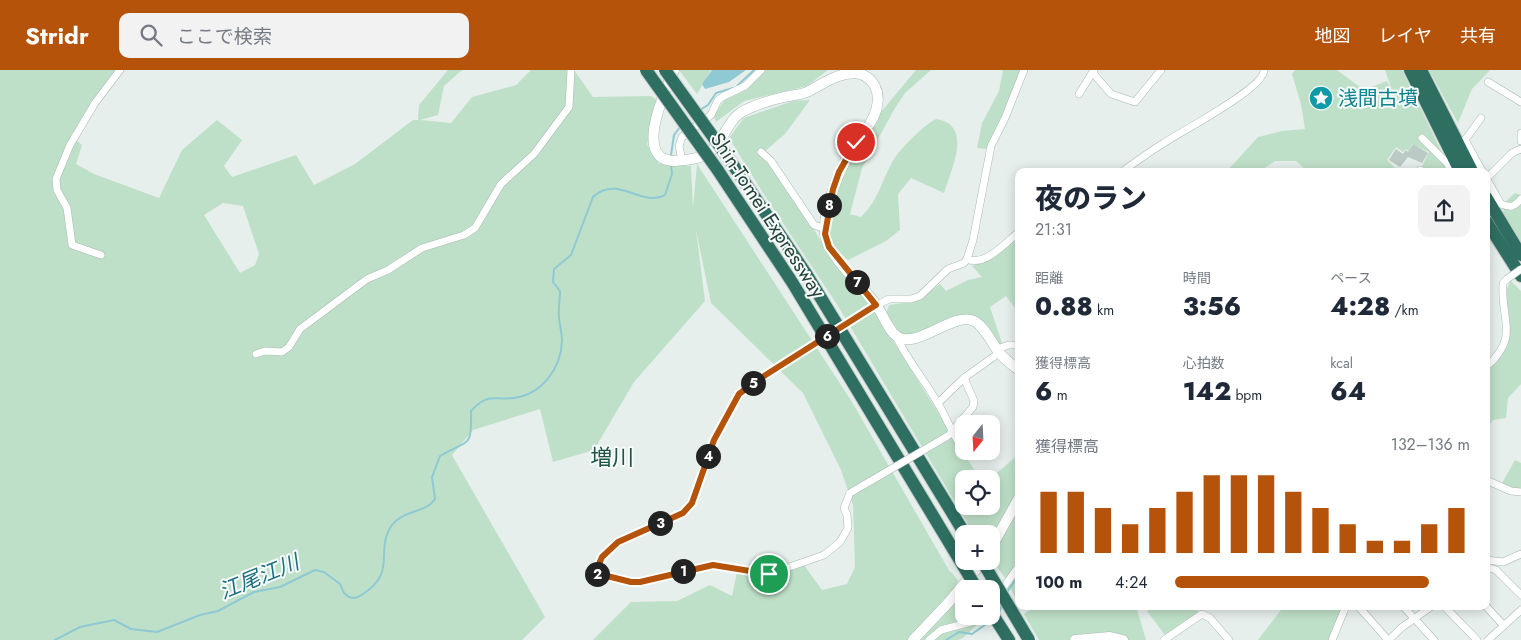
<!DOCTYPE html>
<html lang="ja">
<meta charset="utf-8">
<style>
:root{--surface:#fff;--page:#f2f2f3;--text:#1f2937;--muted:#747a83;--accent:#b45309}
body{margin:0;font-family:Jost,"Noto Sans JP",sans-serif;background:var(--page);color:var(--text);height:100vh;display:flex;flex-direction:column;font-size:19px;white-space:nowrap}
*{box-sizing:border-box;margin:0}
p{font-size:16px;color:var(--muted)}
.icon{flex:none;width:28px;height:28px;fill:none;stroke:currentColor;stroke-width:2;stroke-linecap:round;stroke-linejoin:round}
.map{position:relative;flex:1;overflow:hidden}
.side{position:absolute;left:1015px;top:98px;width:475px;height:442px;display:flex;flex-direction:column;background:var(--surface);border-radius:10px;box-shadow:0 2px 12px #0003}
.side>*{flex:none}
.needle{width:32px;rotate:198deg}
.buttons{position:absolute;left:955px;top:345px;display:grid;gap:10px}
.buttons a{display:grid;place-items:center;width:45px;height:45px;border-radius:10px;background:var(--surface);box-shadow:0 2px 12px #0003;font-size:25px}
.pin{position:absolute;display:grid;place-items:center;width:42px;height:42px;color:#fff;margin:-21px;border:2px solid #fff;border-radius:50%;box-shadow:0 1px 5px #0007}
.km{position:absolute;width:25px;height:25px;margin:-12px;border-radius:50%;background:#222;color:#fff;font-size:14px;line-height:25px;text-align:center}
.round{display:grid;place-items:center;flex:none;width:52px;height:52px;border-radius:10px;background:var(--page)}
.overview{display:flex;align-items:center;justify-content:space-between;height:85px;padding:0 20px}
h1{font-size:28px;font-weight:800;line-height:38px}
.figures{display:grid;grid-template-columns:repeat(3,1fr);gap:8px;height:85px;padding:5px 20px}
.figures div{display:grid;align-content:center}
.figures b{font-size:25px;font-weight:800}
.figures small{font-size:14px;font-weight:400}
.figures p{font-size:14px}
.chart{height:140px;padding:10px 20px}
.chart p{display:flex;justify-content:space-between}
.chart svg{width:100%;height:90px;margin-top:5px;stroke:var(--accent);stroke-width:6}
ul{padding:0 20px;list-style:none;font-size:16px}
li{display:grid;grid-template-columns:80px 60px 1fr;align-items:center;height:38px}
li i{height:12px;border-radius:6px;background:var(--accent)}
header{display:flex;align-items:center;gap:30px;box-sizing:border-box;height:70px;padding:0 25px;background:var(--accent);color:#fff}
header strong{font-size:24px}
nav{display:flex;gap:28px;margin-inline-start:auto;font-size:18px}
.search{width:350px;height:45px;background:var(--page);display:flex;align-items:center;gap:12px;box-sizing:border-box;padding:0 18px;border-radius:10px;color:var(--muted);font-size:19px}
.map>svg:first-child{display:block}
.green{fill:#bfe0c8;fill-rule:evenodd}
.water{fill:#8ec9d4}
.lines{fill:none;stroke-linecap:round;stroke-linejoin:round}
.stream{stroke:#8ec9d4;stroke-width:2}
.building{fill:#bbcac4}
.street-casing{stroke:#a8b8b2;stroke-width:8}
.secondary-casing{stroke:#a4bbb3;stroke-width:11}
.highway-casing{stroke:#c2cac8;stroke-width:14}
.street{stroke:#fff;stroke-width:7}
.secondary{stroke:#fff;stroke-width:10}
.highway{stroke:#2f6f62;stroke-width:12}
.street-bridge-casing{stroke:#a8b8b2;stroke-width:8;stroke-linecap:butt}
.highway-bridge-casing{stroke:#c2cac8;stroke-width:14;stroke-linecap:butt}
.street-bridge{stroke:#fff;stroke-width:7}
.highway-bridge{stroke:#2f6f62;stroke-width:12}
.route-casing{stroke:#fff;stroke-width:10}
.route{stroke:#b45309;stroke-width:6}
.labels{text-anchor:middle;stroke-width:4;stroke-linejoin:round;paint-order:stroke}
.culture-label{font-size:20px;fill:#0d838f;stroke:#f7fbf9;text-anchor:start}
.street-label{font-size:20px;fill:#24423a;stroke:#f7fbf9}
.water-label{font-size:21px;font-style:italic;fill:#1c6f80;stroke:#f7fbf9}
.quarter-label{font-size:22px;fill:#1f5548;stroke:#f7fbf9}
</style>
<header>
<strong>Stridr</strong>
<div class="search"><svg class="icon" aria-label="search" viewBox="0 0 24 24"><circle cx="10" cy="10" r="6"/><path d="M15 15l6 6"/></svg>ここで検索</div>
<nav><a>地図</a><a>レイヤ</a><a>共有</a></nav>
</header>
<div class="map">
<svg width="1521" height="570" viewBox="0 0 1521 570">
<rect width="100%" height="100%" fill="#e6efeb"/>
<g class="green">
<path d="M0 0H115L71 65 82 75 76 94 94 104 159 128 182 80 217 50 242 70 224 96 232 107 296 85 314 115 355 94 413 50H418L419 35 448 0H462L444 16 438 45 420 50 451 53 472 27 516 15 531 0H574L593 27 651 26 660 32 647 74 659 94 691 96 693 138 697 94 852 332 950 502 952 503C964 516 964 529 964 546H980L982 550 963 568 958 570H593L631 532 677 531 710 515 732 526 737 502 769 504 804 495 822 520 847 514 855 497 853 435 841 400 803 323 711 233 696 160 705 231 634 312 594 380 553 392 540 339 473 360 452 385 545 547 522 570H0ZM223 133 243 136 259 184 255 195 240 203 204 145Z"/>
<path d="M679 0H711L697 24Z"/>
<path d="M765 0H828L807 16 744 31 716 52 714 46 725 29 746 19Z"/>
<path d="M916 0H931L905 23 895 38 862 98 850 144 861 147C880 129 882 107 896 86 906 73 922 57 936 49 974 55 951 99 944 123L911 108 898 124 900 160 886 171 848 190 828 173 818 161 826 155 841 99 856 72Z"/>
<path d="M1003 0H1028L986 79 977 78 982 53 999 21Z"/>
<path d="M1295 0H1337L1364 20 1387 11 1392 20 1385 0H1402L1451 101 1420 100 1429 82 1412 74 1409 81 1406 79 1403 82 1396 77 1387 90 1398 101H1307L1296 91H1275L1260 101H1227L1258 67 1282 61 1305 59 1301 34 1292 4Z"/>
<path d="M1429 0H1490L1472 19 1458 53Z"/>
<path d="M810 30 785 64 764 82 791 121 822 173 871 236 980 409H964V436H991V409H990L1019 384V534L1005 508 991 489V464H979L978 457 977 464H974L838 236 765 126 729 68 744 48 793 31Z"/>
<path d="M1515 123 1521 125V174L1503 143 1504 133Z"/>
<path d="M1019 166V243L1006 226 990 237 1002 273 1000 276 972 249 905 269 886 244 889 235 917 231 940 214 946 221 968 210 982 207 972 196 987 191Z"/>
<path d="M1511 211 1521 221V314L1508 328 1506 348 1493 350 1486 359V296L1505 275 1506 220Z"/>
<path d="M1515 390 1521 393V422L1500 417Z"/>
<path d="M1035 536H1136L1146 570H1039L1024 544Z"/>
<path d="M1152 536H1195L1199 543 1165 565 1147 541Z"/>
<path d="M1284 536H1345L1331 570H1258Z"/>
</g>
<path class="water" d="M712 0H746L729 12 705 19 702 14Z"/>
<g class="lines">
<g class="stream">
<path d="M737 16 754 0"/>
<path d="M700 40 708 35 716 23 733 18"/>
<path d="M671 85 674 65 680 57"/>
<path d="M1007 522 1019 505"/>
<path d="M999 543 1002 534"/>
<path d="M55 570 80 557 114 550 131 559 157 562 200 545 218 541 254 522 280 517 315 500 324 502 340 514 344 523 349 527C355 529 358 527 363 524 398 501 374 481 392 455 403 440 426 443 435 429L432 407 440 386C469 369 472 379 471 341 488 323 491 330 513 328 541 325 561 299 562 271 562 264 560 256 559 248 558 239 560 230 560 221L553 212 554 199 571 185 593 127C618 104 642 138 665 125L672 104 671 95"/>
<path d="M946 570 959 562 972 564 992 550"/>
</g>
</g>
<path class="building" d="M1413 74 1428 83 1422 93 1408 87 1400 97 1389 90 1396 79 1403 84 1406 80 1408 82Z"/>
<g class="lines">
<g class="street-casing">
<g id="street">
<path d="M1093 3 1111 24 1135 32 1161 0"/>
<path d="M1488 12 1521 32"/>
<path d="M1079 24 1094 0"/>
<path d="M1481 48 1465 70 1482 101"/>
<path d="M1521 63V71"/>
<path d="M1422 68 1447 93 1451 101"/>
<path d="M761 82 771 91 814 155 826 159"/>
<path d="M682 90 679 76 682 67 711 45 718 30 724 26 745 16 761 0"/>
<path d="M1420 100 1422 101"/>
<path d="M1123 101C1136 92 1150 81 1164 73 1180 62 1265 18 1264 0"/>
<path d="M1486 108 1501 134C1511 138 1514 137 1521 129"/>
<path d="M1486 109 1512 83 1521 79"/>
<path d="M101 185 72 175 67 138 57 120 56 109 70 75 95 33 120 0"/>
<path d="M967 189C985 197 1005 173 1019 162"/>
<path d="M873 237 889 229H911L920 226 948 199 964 193 967 189 973 170 991 76 1005 48 1024 0"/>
<path d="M896 266C907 290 924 309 937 332 946 346 951 362 961 376"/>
<path d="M997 279 1009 275H1019"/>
<path d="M256 284 265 281 282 282 289 277 300 259 367 209 388 200 422 178 464 165 475 158 501 114 534 84 569 37 571 0"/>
<path d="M780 296 739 324 714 369 692 433 683 443 619 472 602 487 595 503 631 512H640L713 495 769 504 824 485 840 472 848 458 847 445 844 438 850 423"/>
<path d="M1486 297C1521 266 1500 250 1503 213L1507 209"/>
<path d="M938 333 964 308"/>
<path d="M949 365 973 337 974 331 964 308 999 283"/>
<path d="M1486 410 1511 421 1521 422"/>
<path d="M1486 490 1503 492 1521 484"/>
<path d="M1486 497 1496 500 1521 525"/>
<path d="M991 535 1019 496"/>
<path d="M1358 536 1388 570"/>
<path d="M1403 536 1434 570"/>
<path d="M1444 536 1477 570"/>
<path d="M1486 536 1503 555"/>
<path d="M929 570 941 560 982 549 984 546"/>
<path d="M1164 570 1202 544 1210 548 1229 570"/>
<path d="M1332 570 1346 536"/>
<path d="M1389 570 1401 558 1432 536"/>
<path d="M1488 570 1521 540"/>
</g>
</g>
<g class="secondary-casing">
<g id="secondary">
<path d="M674 0C665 21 632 91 675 91 688 90 702 89 712 80 724 70 727 52 740 43 752 36 771 30 784 27 791 25 800 25 807 22 823 14 840 0 861 4 874 9 880 22 877 36 875 50 862 64 854 76 840 97 823 139 825 164 828 186 861 215 875 233 882 243 886 254 893 263 896 266 899 268 903 269 924 273 955 242 974 251 984 256 992 273 998 281 1003 288 1012 295 1019 300"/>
<path d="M991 478 1019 428"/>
<path d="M913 570 949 532 983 491"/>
<path d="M1075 570 1110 567 1123 570"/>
</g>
</g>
<g class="highway-casing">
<g id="highway">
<path d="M1410 0 1460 101"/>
<path d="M1421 0 1472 101"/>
<path d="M729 89 805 202 965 464"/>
<path d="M717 99 792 212 959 489"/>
<path d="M1486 127 1521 185"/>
<path d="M1486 151 1521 206"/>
<path d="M991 542 1009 570"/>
</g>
</g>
<use href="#street" class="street"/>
<use href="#secondary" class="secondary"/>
<use href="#highway" class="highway"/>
<g class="street-bridge-casing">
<g id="street-bridge">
<path d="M1507 209 1521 199"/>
<path d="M780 296 870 239"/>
<path d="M850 423 946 367"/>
</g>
</g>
<g class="highway-bridge-casing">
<g id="highway-bridge">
<path d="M646 0 717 99"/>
<path d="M665 0 729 89"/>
<path d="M959 489 977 519"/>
<path d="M982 491 1029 570"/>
</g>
</g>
<use href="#street-bridge" class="street-bridge"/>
<use href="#highway-bridge" class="highway-bridge"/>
</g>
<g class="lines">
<g class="route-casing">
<path id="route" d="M769 504 713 495 640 512H631L595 503 602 487 618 472 683 443 692 433 714 370 739 324 756 311 876 235 829 177 825 164 833 119 839 102 856 72"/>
</g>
<use href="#route" class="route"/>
</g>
<defs>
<g id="sight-disc" transform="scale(1.25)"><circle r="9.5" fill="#0f9aa8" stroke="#f7fbf9"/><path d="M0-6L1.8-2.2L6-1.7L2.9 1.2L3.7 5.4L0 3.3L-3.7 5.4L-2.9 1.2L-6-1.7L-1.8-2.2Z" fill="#fff"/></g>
</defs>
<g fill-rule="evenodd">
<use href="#sight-disc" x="1321" y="28"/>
</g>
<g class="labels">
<g class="culture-label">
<text x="1338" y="35">浅間古墳</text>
</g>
<g class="street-label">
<text transform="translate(768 145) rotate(57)" y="7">Shin-Tomei Expressway</text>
</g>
<g class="water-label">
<text transform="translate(259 507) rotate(-22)" y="7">江尾江川</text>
</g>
<g class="quarter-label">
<text x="612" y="395">増川</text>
</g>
</g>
</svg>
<div class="buttons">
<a><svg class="needle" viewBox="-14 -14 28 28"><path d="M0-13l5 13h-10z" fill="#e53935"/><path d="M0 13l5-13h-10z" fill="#747a83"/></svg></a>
<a><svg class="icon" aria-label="locate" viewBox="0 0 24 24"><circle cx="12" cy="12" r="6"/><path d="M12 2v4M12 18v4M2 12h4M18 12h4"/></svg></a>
<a>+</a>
<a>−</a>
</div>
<div class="pin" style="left:769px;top:504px;background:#1e9e55"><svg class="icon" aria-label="arrive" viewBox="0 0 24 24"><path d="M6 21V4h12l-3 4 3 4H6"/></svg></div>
<div class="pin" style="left:856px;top:72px;background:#d93025"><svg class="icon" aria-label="check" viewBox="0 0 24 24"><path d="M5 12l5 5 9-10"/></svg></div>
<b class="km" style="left:683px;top:501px">1</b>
<b class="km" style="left:597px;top:504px">2</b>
<b class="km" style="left:660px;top:453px">3</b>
<b class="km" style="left:708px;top:386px">4</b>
<b class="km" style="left:753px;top:313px">5</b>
<b class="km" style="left:827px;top:266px">6</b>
<b class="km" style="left:857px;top:212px">7</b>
<b class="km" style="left:829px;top:135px">8</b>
<section class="side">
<div class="overview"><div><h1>夜のラン</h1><p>21:31</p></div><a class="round"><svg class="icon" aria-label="share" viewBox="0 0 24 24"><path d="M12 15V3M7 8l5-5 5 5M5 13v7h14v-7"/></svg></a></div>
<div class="figures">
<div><p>距離</p><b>0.88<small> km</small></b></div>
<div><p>時間</p><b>3:56</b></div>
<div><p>ペース</p><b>4:28<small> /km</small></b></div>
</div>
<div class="figures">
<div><p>獲得標高</p><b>6<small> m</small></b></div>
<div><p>心拍数</p><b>142<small> bpm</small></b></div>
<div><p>kcal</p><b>64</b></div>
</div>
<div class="chart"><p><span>獲得標高</span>132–136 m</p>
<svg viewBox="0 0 160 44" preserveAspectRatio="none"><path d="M5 44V14M15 44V14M25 44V22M35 44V30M45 44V22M55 44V14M65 44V6M75 44V6M85 44V6M95 44V14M105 44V22M115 44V30M125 44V38M135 44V38M145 44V30M155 44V22"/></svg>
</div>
<ul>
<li><b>100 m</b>4:24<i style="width:86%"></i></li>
</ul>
</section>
</div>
